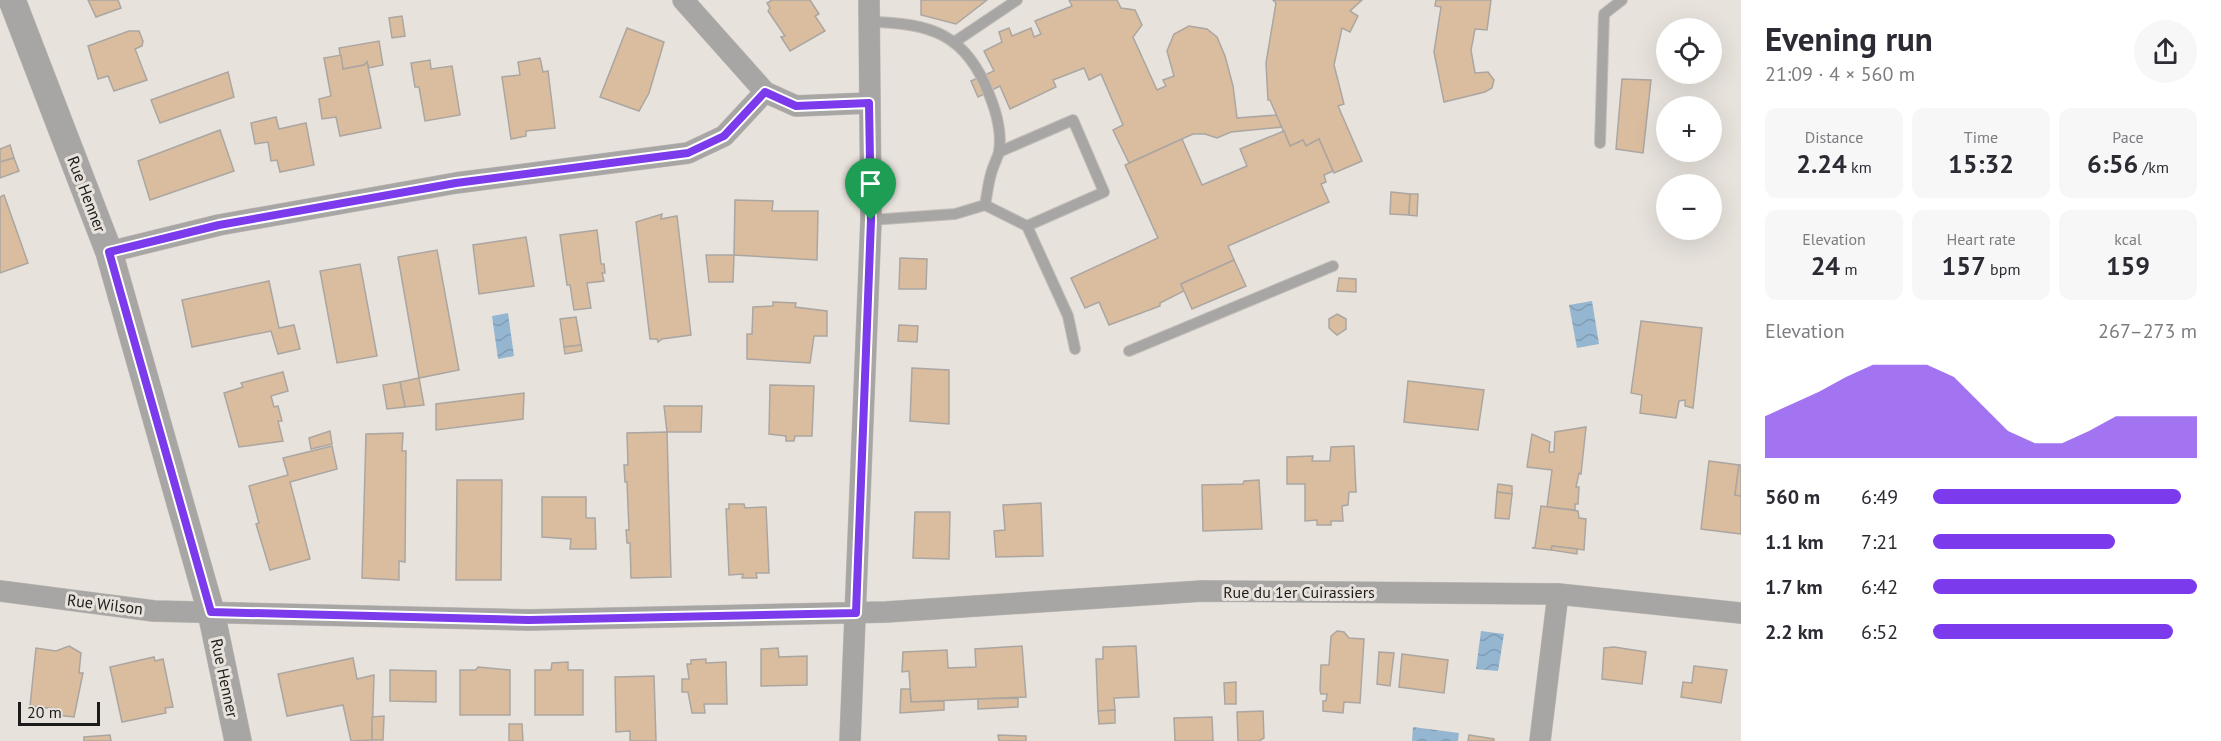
<!DOCTYPE html>
<meta charset="utf-8">
<style>
:root{--surface:#fff;--page:#f7f7f7;--text:#2b2b33;--muted:#7c7c81;--accent:#7c3aed}
body{margin:0;font-family:"PT Sans",sans-serif;background:var(--page);color:var(--text);height:100vh;display:flex;flex-direction:column;font-size:22px;white-space:nowrap}
*{box-sizing:border-box;margin:0}
p{font-size:20px;color:var(--muted)}
.icon{flex:none;width:33px;height:33px;fill:none;stroke:currentColor;stroke-width:2;stroke-linecap:round;stroke-linejoin:round}
.map{position:relative;flex:1;overflow:hidden}
.drawer{display:flex;flex-direction:column;background:var(--surface);width:480px}
.drawer>*{flex:none}
.buttons{position:absolute;left:1656px;top:18px;display:grid;gap:12px}
.buttons a{display:grid;place-items:center;width:66px;height:66px;border-radius:50%;background:var(--surface);box-shadow:0 6px 24px #0002;font-size:30px}
.scale{position:absolute;left:18px;bottom:15px;width:82px;box-sizing:border-box;padding-left:6px;border:3px solid #1d1b19;border-top:0;font-size:16px;line-height:21px;white-space:nowrap;color:#1d1b19;-webkit-text-stroke:4px #e7e2dc;paint-order:stroke}
.pin{position:absolute;display:grid;place-items:center;width:51px;height:51px;color:#fff;margin:-62px -26px;border-radius:50% 50% 50% 0;rotate:-45deg;box-shadow:0 0 6px #0007}
.pin .icon{rotate:45deg}
.round{display:grid;place-items:center;flex:none;width:63px;height:63px;border-radius:32px;background:var(--page)}
.headline{display:flex;align-items:center;justify-content:space-between;height:102px;padding:0 24px}
h1{font-size:33px;font-weight:700;line-height:45px}
.stats{display:grid;grid-template-columns:repeat(3,1fr);gap:9px;height:102px;padding:6px 24px}
.stats div{display:grid;align-content:center;border-radius:12px;background:var(--page);text-align:center}
.stats b{font-size:26px;font-weight:700}
.stats small{font-size:16px;font-weight:400}
.stats p{font-size:16px}
.chart{height:168px;padding:12px 24px}
.chart p{display:flex;justify-content:space-between}
.chart svg{width:100%;height:108px;margin-top:6px;fill:var(--accent);opacity:.7}
ul{padding:0 24px;list-style:none;font-size:20px}
li{display:grid;grid-template-columns:96px 72px 1fr;align-items:center;height:45px}
li i{height:15px;border-radius:8px;background:var(--accent)}
main{display:flex;flex:1;min-height:0}
.map>svg:first-child{display:block}
.water{fill:url(#water-waves)}
.building{fill:#dabc9e;stroke:#aba6a1;stroke-width:1.5}
.lines{fill:none;stroke-linecap:round;stroke-linejoin:round}
.service-casing{stroke:#c3beb9;stroke-width:12}
.minor-casing{stroke:#c3beb9;stroke-width:22}
.tertiary-casing{stroke:#c3beb9;stroke-width:28}
.service{stroke:#a8a6a4;stroke-width:10}
.minor{stroke:#a8a6a4;stroke-width:21}
.tertiary{stroke:#a8a6a4;stroke-width:27}
.route-casing{stroke:#fff;stroke-width:12}
.route{stroke:#7c3aed;stroke-width:8}
.labels{text-anchor:middle;stroke-width:6;stroke-linejoin:round;paint-order:stroke}
.street-label{font-size:16px;fill:#1d1b19;stroke:#e7e2dc}
</style>
<main>
<div class="map">
<svg width="1741" height="741" viewBox="0 0 1741 741">
<defs>
<pattern id="water-waves" width="16" height="10" patternUnits="userSpaceOnUse" patternTransform="scale(1.5)"><rect width="16" height="10" fill="#95b6d1"/><path d="M0 5q4-4 8 0t8 0" fill="none" stroke="#809cb3"/></pattern>
</defs>
<rect width="100%" height="100%" fill="#e7e2dc"/>
<g class="water">
<path d="M1592 301 1599 344 1577 348 1569 305Z"/>
<path d="M508 313 514 356 498 359 492 316Z"/>
<path d="M1481 631 1504 634 1498 671 1476 669Z"/>
<path d="M1413 727 1459 733 1458 741H1412Z"/>
</g>
<g class="building">
<path d="M88 0H118L121 8 96 17Z"/>
<path d="M772 0H810L819 14 815 16 825 31 790 51 781 37 785 36 768 11 770 8 767 3Z"/>
<path d="M921 0H987L956 24 921 15Z"/>
<path d="M1069 0H1117L1121 8 1135 10 1142 25 1133 37 1157 90 1166 86 1163 80 1174 76 1167 51 1174 34 1189 26 1207 29 1217 37 1225 56 1233 86 1237 118 1277 115 1283 127 1231 132 1217 138 1205 134H1193L1129 163 1113 130 1123 125 1101 74 1089 80 1084 68 1053 80 1056 87 1010 109 1000 86 978 97 971 81 994 71 984 51 1002 42 999 32 1009 28 1012 36 1031 28 1034 37 1041 34 1035 21 1072 6Z"/>
<path d="M1273 0H1362L1350 11 1358 16 1350 32 1342 28 1334 65 1344 104 1338 106 1362 161 1334 173 1319 139 1306 146 1303 140 1290 146 1270 100H1268L1266 63 1276 3Z"/>
<path d="M1436 0H1491L1487 30 1475 29 1471 50 1475 73 1488 72 1494 80 1492 88 1485 92 1444 102 1434 52 1441 7 1435 6Z"/>
<path d="M402 16 405 36 392 38 389 18Z"/>
<path d="M627 28 664 42 649 93 639 111 600 97Z"/>
<path d="M129 31H139L143 41 142 46 135 49 147 80 114 91 108 76 98 79 88 46Z"/>
<path d="M379 41 383 65 369 68 367 62 364 65 343 69 339 48Z"/>
<path d="M341 55 343 69 364 65 367 62 381 128 340 136 336 117 322 119 319 99 331 96 324 58Z"/>
<path d="M540 58 543 72 548 71 555 128 526 131V136L511 139 502 77 520 75 518 62Z"/>
<path d="M430 60 431 69 452 66 460 115 425 121 419 87H415L411 63Z"/>
<path d="M228 72 234 97 160 123 151 100Z"/>
<path d="M1622 79 1651 80 1643 153 1616 149Z"/>
<path d="M276 117 279 129 306 123 314 165 280 172 277 160 271 161 268 142 255 144 251 123Z"/>
<path d="M220 130 234 171 150 200 138 161Z"/>
<path d="M1284 131 1290 146 1303 140 1306 146 1319 139 1333 171 1324 175 1326 182 1321 184 1329 202 1228 246 1234 260 1181 284 1184 291 1160 303V306L1109 325 1099 302 1085 308 1071 278 1158 238 1125 165 1182 139 1202 185 1247 166 1240 149Z"/>
<path d="M10 145 14 158 0 162V149Z"/>
<path d="M14 158 19 171 0 178V162Z"/>
<path d="M1391 192 1410 194 1409 215 1390 214Z"/>
<path d="M1410 194H1418L1417 216 1409 215Z"/>
<path d="M4 195 28 263 0 273V197Z"/>
<path d="M735 200 773 201 772 211H818L817 260 734 255Z"/>
<path d="M662 214 661 219 677 216 691 335 662 339 658 342 657 339H650L636 222Z"/>
<path d="M597 230 601 264H604L605 273H602L604 281 587 283 591 308 574 310 570 285H567L560 235Z"/>
<path d="M526 237 534 286 479 294 473 245Z"/>
<path d="M437 250 459 370 419 378 398 257Z"/>
<path d="M706 255H734L733 282H709Z"/>
<path d="M900 258 927 259 926 289H899Z"/>
<path d="M1234 260 1246 286 1192 309 1181 284Z"/>
<path d="M360 264 377 356 337 363 320 271Z"/>
<path d="M1339 278 1356 279V292L1337 291Z"/>
<path d="M269 281 279 328 294 325 300 349 278 354 271 331 192 347 182 300Z"/>
<path d="M773 302 796 303 795 307 827 311V336H814L810 363 747 359V334H752L753 307 773 306Z"/>
<path d="M1337 314 1346 319V329L1337 335 1329 328V319Z"/>
<path d="M576 317 581 345 564 347 560 319Z"/>
<path d="M1641 321 1702 328 1693 408 1685 406V400L1679 401 1676 418 1640 413 1642 395 1631 393Z"/>
<path d="M899 325 918 326 917 342 898 341Z"/>
<path d="M581 345 582 351 565 354 564 347Z"/>
<path d="M912 368 949 370V424L910 421Z"/>
<path d="M283 372 288 391 271 396 274 407 278 406 282 421H278L283 441 239 447 224 393 243 387 241 383Z"/>
<path d="M419 378 424 405 405 407 400 382Z"/>
<path d="M1408 381 1484 390 1478 430 1404 422Z"/>
<path d="M400 382 405 407 387 409 383 385Z"/>
<path d="M770 385 814 386 812 436H795L794 441H786V436L769 434Z"/>
<path d="M524 393 523 419 436 430V404Z"/>
<path d="M664 406H702L701 432H667Z"/>
<path d="M1586 427 1581 474 1579 473 1576 487H1579L1578 504H1575V510L1547 507 1552 470 1527 467 1532 434 1550 442 1549 452H1554L1555 432Z"/>
<path d="M330 431 332 444 311 449 309 438Z"/>
<path d="M667 432 671 577 631 578 630 543H627L626 530H629L627 482H625L624 465H628L627 433Z"/>
<path d="M403 433 402 451H406L405 562 399 561V580L362 578 366 434Z"/>
<path d="M332 446 337 469 290 482 310 559 270 570 256 524 259 523 249 486 288 475 283 458Z"/>
<path d="M1354 446 1356 492H1349L1348 505 1342 506 1343 521H1331V525H1317V520L1305 521V484H1287V457L1313 456 1312 461H1330L1331 447Z"/>
<path d="M1709 461 1739 465 1735 495 1741 496V534L1701 529Z"/>
<path d="M1739 465H1741V496L1735 495Z"/>
<path d="M457 480H502L501 580H456Z"/>
<path d="M1259 480 1262 529 1203 531 1202 485 1243 484 1244 481Z"/>
<path d="M1498 484 1512 486V494L1497 492Z"/>
<path d="M1497 492 1512 494 1509 519 1495 518Z"/>
<path d="M542 497H586V518H595L596 549H570L571 539 542 537Z"/>
<path d="M1041 503 1043 556 996 557 994 531 1005 530 1003 505Z"/>
<path d="M729 504H744L745 508 766 507 769 573H756L757 578H742L743 574 729 575 726 509H729Z"/>
<path d="M1541 506 1578 511 1579 518 1586 519 1584 550 1552 546 1551 550 1532 548 1535 547Z"/>
<path d="M915 512H950L949 559 913 558Z"/>
<path d="M1552 546 1577 549V554L1551 550Z"/>
<path d="M1337 631 1344 632 1349 638 1364 639 1360 703 1344 702 1343 713 1323 711V701H1326L1327 694H1321L1320 690 1321 665H1329L1331 636Z"/>
<path d="M69 646 81 653 79 673H83L74 717 55 715 56 709 30 706 36 648 56 651Z"/>
<path d="M1022 646 1026 697 911 702 909 671 902 672 903 652 947 650 948 668 976 667 975 649Z"/>
<path d="M1136 646 1139 697 1114 698 1115 710 1098 711 1096 659H1103V647Z"/>
<path d="M1614 647 1646 652 1642 684 1602 679 1604 648Z"/>
<path d="M778 648 779 657 807 656V685L761 686V649Z"/>
<path d="M1379 652 1394 653 1390 686 1377 684Z"/>
<path d="M1402 654 1448 660 1444 693 1399 687Z"/>
<path d="M154 657 155 661 163 659 173 707 165 708 166 713 122 722 110 667Z"/>
<path d="M353 658 357 679 374 675 372 740 351 741 343 705 287 716 278 674Z"/>
<path d="M706 659V663L726 662 727 704H704L705 713H692L688 692H682V679H689L687 664H691V660Z"/>
<path d="M568 662V670H583V715H535V670H551L552 663Z"/>
<path d="M1694 666 1727 670 1721 703 1681 697 1683 682 1692 683Z"/>
<path d="M478 667 510 670V715H460V670H476Z"/>
<path d="M390 670 436 671V702L390 701Z"/>
<path d="M654 676 656 741H630V731L616 732 615 677Z"/>
<path d="M1236 682V704H1225L1224 683Z"/>
<path d="M901 689H910L911 702 944 701V710L900 713Z"/>
<path d="M1018 698V707L978 709V699Z"/>
<path d="M1115 710V723L1099 724 1098 711Z"/>
<path d="M1263 711 1264 738 1259 741H1238L1237 712Z"/>
<path d="M384 716 383 740H372V717Z"/>
<path d="M1212 717 1213 741H1175L1174 718Z"/>
<path d="M509 724H522L523 741H509Z"/>
<path d="M110 735 111 741H84V737Z"/>
<path d="M998 735 1026 736V741H999Z"/>
<path d="M1469 735 1494 739V741H1468Z"/>
</g>
<g class="lines">
<g class="service-casing">
<g id="service">
<path d="M870 22C931 23 966 34 989 94 996 111 1002 133 999 152 997 159 993 166 991 174 988 184 987 195 985 205L955 214 871 220"/>
<path d="M956 41 1017 0"/>
<path d="M1600 143 1604 14 1622 0"/>
<path d="M999 152 1073 120 1104 192 1027 226"/>
<path d="M985 205 1027 226 1068 316 1075 349"/>
<path d="M1129 351 1333 266"/>
</g>
</g>
<g class="minor-casing">
<g id="minor">
<path d="M683 0 765 92 796 106 869 103"/>
<path d="M109 252 219 225 456 183 688 153 724 136 765 92"/>
<path d="M0 591 154 611 529 620 886 612 1202 591 1558 594 1741 613"/>
<path d="M850 741 871 220 869 0"/>
<path d="M1540 741 1558 594"/>
</g>
</g>
<g class="tertiary-casing">
<path id="tertiary" d="M12 0 109 252 211 612 238 741"/>
</g>
<use href="#service" class="service"/>
<use href="#minor" class="minor"/>
<use href="#tertiary" class="tertiary"/>
</g>
<g class="lines">
<g class="route-casing">
<path id="route" d="M765 92 796 106 869 103 871 220 856 613 529 620 211 612 109 252 219 225 456 183 688 153 724 136Z"/>
</g>
<use href="#route" class="route"/>
</g>
<g class="labels">
<g class="street-label">
<text transform="translate(87 194) rotate(69)" y="6">Rue Henner</text>
<text x="1299" y="598">Rue du 1er Cuirassiers</text>
<text transform="translate(105 604) rotate(7)" y="6">Rue Wilson</text>
<text transform="translate(225 678) rotate(78)" y="6">Rue Henner</text>
</g>
</g>
</svg>
<div class="buttons">
<a><svg class="icon" aria-label="locate" viewBox="0 0 24 24"><circle cx="12" cy="12" r="6"/><path d="M12 2v4M12 18v4M2 12h4M18 12h4"/></svg></a>
<a>+</a>
<a>−</a>
</div>
<div class="scale">20 m</div>
<div class="pin" style="left:871px;top:220px;background:#1e9e55"><svg class="icon" aria-label="arrive" viewBox="0 0 24 24"><path d="M6 21V4h12l-3 4 3 4H6"/></svg></div>
</div>
<section class="drawer">
<div class="headline"><div><h1>Evening run</h1><p>21:09 · 4 × 560 m</p></div><a class="round"><svg class="icon" aria-label="share" viewBox="0 0 24 24"><path d="M12 15V3M7 8l5-5 5 5M5 13v7h14v-7"/></svg></a></div>
<div class="stats">
<div><p>Distance</p><b>2.24<small> km</small></b></div>
<div><p>Time</p><b>15:32</b></div>
<div><p>Pace</p><b>6:56<small> /km</small></b></div>
</div>
<div class="stats">
<div><p>Elevation</p><b>24<small> m</small></b></div>
<div><p>Heart rate</p><b>157<small> bpm</small></b></div>
<div><p>kcal</p><b>159</b></div>
</div>
<div class="chart"><p><span>Elevation</span>267–273 m</p>
<svg viewBox="0 0 160 44" preserveAspectRatio="none"><path d="M0 44V27L10 22L20 17L30 11L40 6L50 6L60 6L70 11L80 22L90 33L100 38L110 38L120 33L130 27L140 27L150 27L160 27V44z"/></svg>
</div>
<ul>
<li><b>560 m</b>6:49<i style="width:94%"></i></li>
<li><b>1.1 km</b>7:21<i style="width:69%"></i></li>
<li><b>1.7 km</b>6:42<i style="width:100%"></i></li>
<li><b>2.2 km</b>6:52<i style="width:91%"></i></li>
</ul>
</section>
</main>
